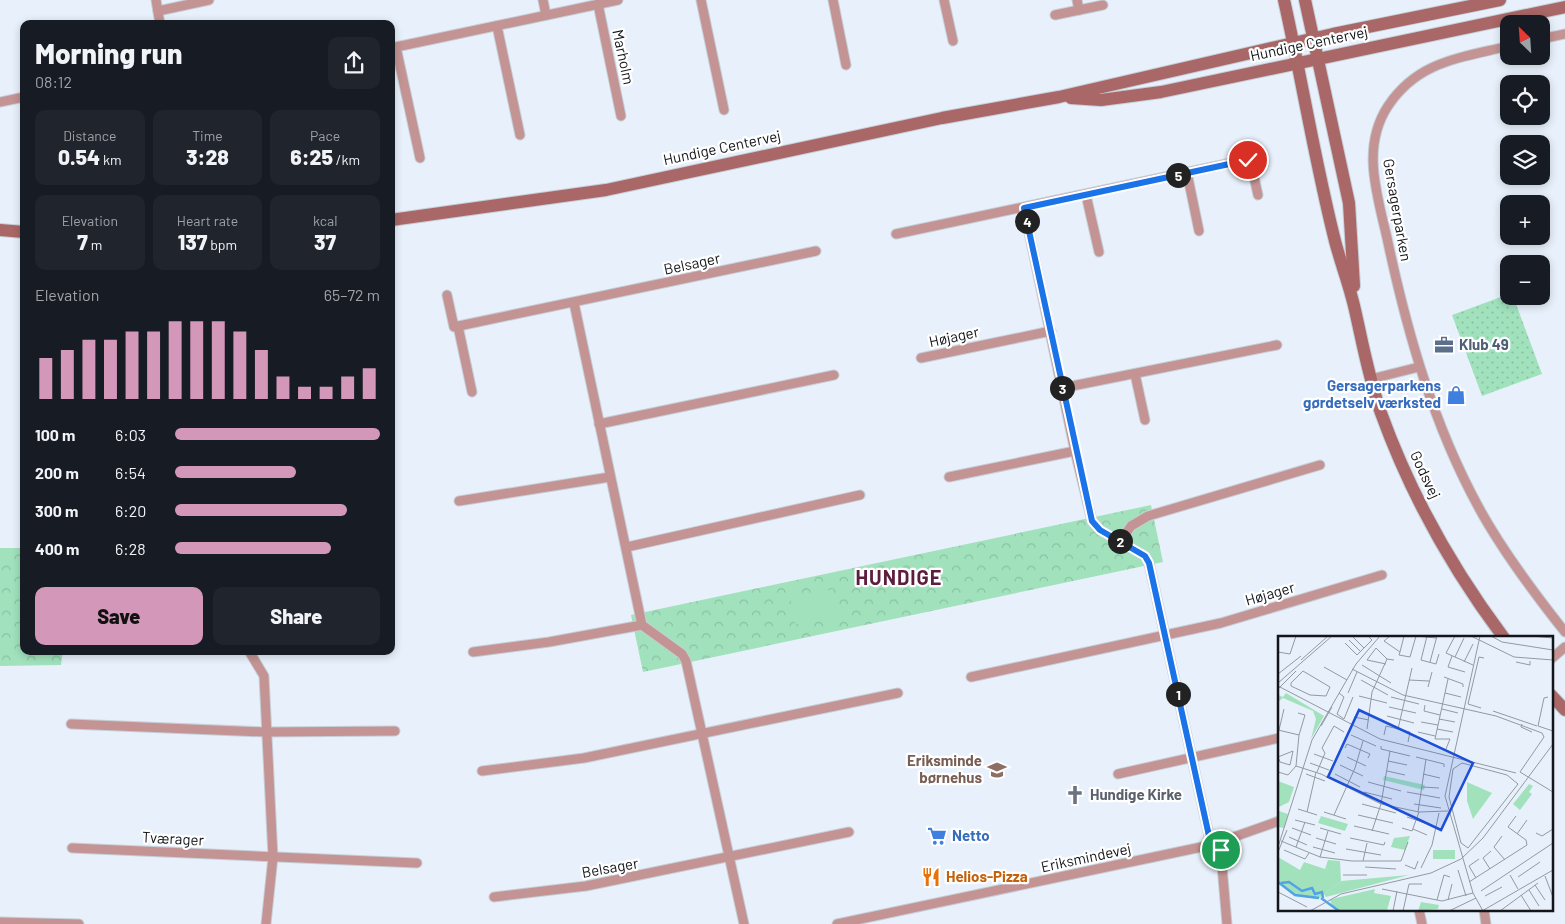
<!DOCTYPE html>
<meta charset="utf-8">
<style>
:root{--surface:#171b24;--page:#20242c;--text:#f1f3f6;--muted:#9ea1a6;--accent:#d297b9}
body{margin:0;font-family:Barlow,sans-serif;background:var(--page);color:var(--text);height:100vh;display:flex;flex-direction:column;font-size:19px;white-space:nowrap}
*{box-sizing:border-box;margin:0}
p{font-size:16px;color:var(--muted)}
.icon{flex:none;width:28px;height:28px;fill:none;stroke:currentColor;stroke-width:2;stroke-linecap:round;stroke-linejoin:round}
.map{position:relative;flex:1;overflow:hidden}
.drawer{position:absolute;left:20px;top:20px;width:375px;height:635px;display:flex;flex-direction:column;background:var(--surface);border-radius:10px;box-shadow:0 2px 8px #0003}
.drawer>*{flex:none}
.needle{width:32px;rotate:335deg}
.fabs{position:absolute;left:1500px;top:15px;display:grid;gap:10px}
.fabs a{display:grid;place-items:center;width:50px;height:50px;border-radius:10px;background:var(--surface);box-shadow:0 2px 8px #0003;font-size:25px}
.pin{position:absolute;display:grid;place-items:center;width:42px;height:42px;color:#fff;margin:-21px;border:2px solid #fff;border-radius:50%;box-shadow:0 1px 5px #0007}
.km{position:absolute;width:25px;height:25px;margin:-12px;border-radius:50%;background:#222;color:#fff;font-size:14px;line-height:25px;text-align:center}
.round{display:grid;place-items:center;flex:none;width:52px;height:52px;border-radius:10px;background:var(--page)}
.summary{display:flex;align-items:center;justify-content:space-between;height:85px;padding:0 15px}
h1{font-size:28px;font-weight:800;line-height:38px}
.metrics{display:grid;grid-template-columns:repeat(3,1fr);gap:8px;height:85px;padding:5px 15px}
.metrics div{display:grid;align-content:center;border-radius:10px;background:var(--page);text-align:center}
.metrics b{font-size:21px;font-weight:800}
.metrics small{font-size:14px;font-weight:400}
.metrics p{font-size:14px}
.chart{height:140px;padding:10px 15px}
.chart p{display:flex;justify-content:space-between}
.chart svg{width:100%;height:90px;margin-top:5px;stroke:var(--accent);stroke-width:6}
.primary-button{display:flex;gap:10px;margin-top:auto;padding:10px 15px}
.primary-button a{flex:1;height:58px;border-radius:10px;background:var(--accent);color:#111;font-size:20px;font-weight:800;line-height:58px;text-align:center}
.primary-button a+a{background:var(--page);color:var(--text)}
ul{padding:0 15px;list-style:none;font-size:16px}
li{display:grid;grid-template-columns:80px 60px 1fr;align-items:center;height:38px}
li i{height:12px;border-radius:6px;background:var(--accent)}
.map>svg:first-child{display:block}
.park{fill:url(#park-crowns)}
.garden{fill:url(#garden-dots)}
.pitch{fill:#a1e2bd}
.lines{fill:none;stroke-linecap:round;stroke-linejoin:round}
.street-casing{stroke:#c6ced7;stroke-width:11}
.secondary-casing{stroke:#c6ced7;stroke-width:14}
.street{stroke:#c39493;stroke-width:9}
.secondary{stroke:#a96767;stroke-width:12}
.route-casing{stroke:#fff;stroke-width:10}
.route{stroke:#1a73e8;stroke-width:6}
.labels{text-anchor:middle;stroke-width:4.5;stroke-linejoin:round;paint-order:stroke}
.street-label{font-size:15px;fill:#121519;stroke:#fff}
.service-label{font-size:15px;font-weight:bold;fill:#4e5e75;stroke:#fff;text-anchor:start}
.shop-label{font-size:15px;font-weight:bold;fill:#366cbe;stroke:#fff;text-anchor:end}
.education-label{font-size:15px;font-weight:bold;fill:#785e54;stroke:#fff;text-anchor:end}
.worship-label{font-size:15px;font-weight:bold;fill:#5b616d;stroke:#fff;text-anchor:start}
.food-label{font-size:15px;font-weight:bold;fill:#c56008;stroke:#fff;text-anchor:start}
.district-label{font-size:20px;font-weight:bold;letter-spacing:1px;fill:#5d1d3d;stroke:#fff}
.inset-river{fill:none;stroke:#52a3e6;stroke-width:2.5}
.inset-road{fill:none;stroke:#9299a1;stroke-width:1}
.view{fill:#1d4ed8;fill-opacity:0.15;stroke:#1d4ed8;stroke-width:2.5}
.inset-edge{fill:none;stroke:#121519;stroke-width:2.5}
</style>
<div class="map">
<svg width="1565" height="924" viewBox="0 0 1565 924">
<defs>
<pattern id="park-crowns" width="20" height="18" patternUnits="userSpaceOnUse" patternTransform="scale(1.25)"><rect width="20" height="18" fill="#a1e2bd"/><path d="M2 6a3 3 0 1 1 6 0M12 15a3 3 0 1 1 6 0" fill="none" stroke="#8ac1a2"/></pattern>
<pattern id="garden-dots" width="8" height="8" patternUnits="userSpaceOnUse" patternTransform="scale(1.25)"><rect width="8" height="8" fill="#a1e2bd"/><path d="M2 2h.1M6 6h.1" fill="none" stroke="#8ac1a2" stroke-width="1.8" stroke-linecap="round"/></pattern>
</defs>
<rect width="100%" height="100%" fill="#e8f1fb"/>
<g class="park">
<path d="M1151 505 1163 562 643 672 631 615Z"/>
<path d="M0 548H24V651H63L61 665 0 666Z"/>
</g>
<path class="garden" d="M1509 294V296H1513L1542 374 1482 396 1452 315Z"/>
<path class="pitch" d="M833 589 839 615 795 624 790 598Z"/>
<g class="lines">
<g class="street-casing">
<g id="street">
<path d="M156 0 160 24"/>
<path d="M543 0 546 15"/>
<path d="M701 0 724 110"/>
<path d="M833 0 846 65"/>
<path d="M944 0 953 41"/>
<path d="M1077 0 1079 10"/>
<path d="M598 4 621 116"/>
<path d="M158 11 209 0"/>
<path d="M1055 15 1103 5"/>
<path d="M497 26 520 135"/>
<path d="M1541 39 1565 34"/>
<path d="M1509 46C1460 58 1418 61 1388 106 1361 147 1377 194 1387 238 1407 332 1433 424 1479 508 1503 552 1534 593 1565 632"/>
<path d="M0 102 24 97"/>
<path d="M420 158 396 47 618 0"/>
<path d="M1187 173 1199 231"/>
<path d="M1086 195 1099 252"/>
<path d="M1024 208 1075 451 1092 521 1100 530 1145 556 1149 563 1211 845"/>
<path d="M896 234 1250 159 1258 195"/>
<path d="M447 295 454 327 816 251"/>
<path d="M574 303 642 625 682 654 686 661 744 924"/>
<path d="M458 326 472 392"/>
<path d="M921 358 1051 331"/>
<path d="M1135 374 1145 420"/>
<path d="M1371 379 1419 367"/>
<path d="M1062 388 1277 345"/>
<path d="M599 424 834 375"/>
<path d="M949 477 1075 451"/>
<path d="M459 501 610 477"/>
<path d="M1121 541 1131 526 1148 516 1320 465"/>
<path d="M627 547 860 495"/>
<path d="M249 651 264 676 273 857 266 924"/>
<path d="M473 652 549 642 642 625"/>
<path d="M1551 659 1565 647"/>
<path d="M971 677 1221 623 1382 575"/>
<path d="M71 724 265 732 395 731"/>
<path d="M482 771 584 758 898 693"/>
<path d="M1118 774 1279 738"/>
<path d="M1220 843 1227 924"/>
<path d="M72 848 417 863"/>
<path d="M494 897 586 886 849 832"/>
<path d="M1419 910 1422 924"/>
<path d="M1484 910 1486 924"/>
<path d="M0 922 79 924"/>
<path d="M837 924 1211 845 1279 821"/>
</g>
</g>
<g class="secondary-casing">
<g id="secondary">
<path d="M1284 0C1302 80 1315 162 1335 241 1341 264 1350 287 1355 310 1363 345 1369 379 1381 413 1410 493 1453 570 1504 638"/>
<path d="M1305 0 1349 203 1354 286"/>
<path d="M1071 98 1101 100 1161 92 1565 7"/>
<path d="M391 220 606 190 942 118 1059 97 1333 34 1500 0"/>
<path d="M0 230 24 232"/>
<path d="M1551 695 1565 710"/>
</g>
</g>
<use href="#street" class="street"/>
<use href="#secondary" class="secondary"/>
</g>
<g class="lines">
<g class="route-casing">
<path id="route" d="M1221 850 1220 842 1211 845 1149 563 1145 556 1100 530 1092 521 1024 208 1248 160"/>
</g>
<use href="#route" class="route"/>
</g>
<defs>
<g id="office-bare" transform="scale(1.5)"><path d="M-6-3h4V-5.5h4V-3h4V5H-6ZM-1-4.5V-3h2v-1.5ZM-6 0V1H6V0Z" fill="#5c6f8a" stroke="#fff" stroke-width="2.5" paint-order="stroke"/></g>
<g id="shop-bare" transform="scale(1.5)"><path d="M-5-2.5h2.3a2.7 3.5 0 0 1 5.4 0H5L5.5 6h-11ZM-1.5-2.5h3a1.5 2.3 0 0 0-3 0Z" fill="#3f7fe0" stroke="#fff" stroke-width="2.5" paint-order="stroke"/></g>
<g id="school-bare" transform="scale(1.5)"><path d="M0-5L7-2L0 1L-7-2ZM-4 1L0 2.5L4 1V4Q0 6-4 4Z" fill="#8d6e63" stroke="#fff" stroke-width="2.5" paint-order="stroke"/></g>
<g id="church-bare" transform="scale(1.5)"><path d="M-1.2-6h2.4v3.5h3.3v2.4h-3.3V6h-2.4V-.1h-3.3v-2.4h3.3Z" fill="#6b7280" stroke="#fff" stroke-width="2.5" paint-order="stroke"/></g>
<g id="supermarket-bare" transform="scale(1.5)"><path d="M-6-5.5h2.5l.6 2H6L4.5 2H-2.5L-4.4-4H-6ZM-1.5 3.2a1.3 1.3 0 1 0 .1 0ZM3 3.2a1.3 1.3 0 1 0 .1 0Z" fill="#3f7fe0" stroke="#fff" stroke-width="2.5" paint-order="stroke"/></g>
<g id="restaurant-bare" transform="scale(1.5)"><path d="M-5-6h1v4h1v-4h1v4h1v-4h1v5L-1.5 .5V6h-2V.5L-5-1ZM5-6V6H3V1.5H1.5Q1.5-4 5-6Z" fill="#e8710a" stroke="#fff" stroke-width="2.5" paint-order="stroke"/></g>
</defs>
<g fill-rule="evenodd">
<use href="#office-bare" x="1444" y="345"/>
<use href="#shop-bare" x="1456" y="395"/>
<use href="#school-bare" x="997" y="770"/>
<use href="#church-bare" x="1075" y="795"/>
<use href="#supermarket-bare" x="937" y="836"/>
<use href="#restaurant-bare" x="931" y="877"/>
</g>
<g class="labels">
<g class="street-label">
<text transform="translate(1309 44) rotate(-12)" y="5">Hundige Centervej</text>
<text transform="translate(623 57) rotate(78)" y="5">Marholm</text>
<text transform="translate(722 148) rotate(-12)" y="5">Hundige Centervej</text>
<text transform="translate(1397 210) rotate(80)" y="5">Gersagerparken</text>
<text transform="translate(692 264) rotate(-12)" y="5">Belsager</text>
<text transform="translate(954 337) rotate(-12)" y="5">Højager</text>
<text transform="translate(1425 475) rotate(65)" y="5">Godsvej</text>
<text transform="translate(1270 594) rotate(-16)" y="5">Højager</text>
<text transform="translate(173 839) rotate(3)" y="5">Tværager</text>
<text transform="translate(1086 858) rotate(-12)" y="5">Eriksmindevej</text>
<text transform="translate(610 868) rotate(-10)" y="5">Belsager</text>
</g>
<g class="service-label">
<text x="1459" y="350">Klub 49</text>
</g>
<g class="shop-label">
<text x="1441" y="391">Gersagerparkens<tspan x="1441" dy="17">gørdetselv værksted</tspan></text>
<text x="952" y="841" text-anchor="start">Netto</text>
</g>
<g class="education-label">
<text x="982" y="766">Eriksminde<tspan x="982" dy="17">børnehus</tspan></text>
</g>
<g class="worship-label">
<text x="1090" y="800">Hundige Kirke</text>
</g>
<g class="food-label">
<text x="946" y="882">Helios-Pizza</text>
</g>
<g class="district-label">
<text x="899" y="585">HUNDIGE</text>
</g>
</g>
<g transform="translate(1278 636)">
<rect width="275" height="275" fill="#e8f1fb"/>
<path d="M131 239 48 261 46 258 63 245ZM97 253 96 257 113 260 109 274 58 275 54 270 52 264 58 262ZM143 266 161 269 160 273 140 275Z" fill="#a1e2bd"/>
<path d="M8 57 46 80 33 103 38 83 35 75 5 62 0 66V59L5 61ZM106 140 147 149 146 154 105 144ZM189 146 214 157 195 183 189 165ZM251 148 255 150 251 156 254 158 242 174 235 168ZM43 180 70 188 67 195 40 187ZM132 200 127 214 113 211 116 202ZM0 221 22 234 26 226 47 233 50 224 62 225 63 245 40 263 18 260 0 247Z" fill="#a1e2bd"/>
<path d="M0 145 16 151 11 166 1 171V175L10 178 6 192 0 191ZM155 214H177V223H155Z" fill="#a1e2bd"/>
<path class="inset-river" d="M0 246 17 259 41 262M3 247 11 246 24 255 34 252 37 258 44 256 45 262M43 262 61 275"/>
<path class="inset-road" d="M112 0 106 5 122 16 126 0M139 0 158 2M149 0 143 24 158 28 161 18M177 0 168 17 195 29M193 0 236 21 275 24M202 0 167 160 195 257 205 275M213 0 224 6 275 14M253 0 275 2M75 1 86 12M71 4 82 15M67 7 79 19 94 4 90 0M0 16 12 18 18 0M122 16 121 19 132 21 138 0M174 20 170 31 187 36M177 21 186 2M23 24 50 0M152 26 159 0M186 26 195 8M238 26 252 29V25M108 28 89 24 98 12 109 23 116 24M84 29 113 47M46 31 69 44M74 33 125 59 218 80 264 97 266 101 242 136M25 35 52 51 48 60 32 59 13 50V47ZM0 38 23 20M166 41 185 48V51M83 44 110 59M131 44 151 45M0 47 54 0M0 50 102 103 238 137M150 51 154 36M0 53 18 35M61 57 66 61 59 78 66 83 75 61M70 57 79 36M167 57 183 61M81 60 109 67M113 61 141 68M147 69 146 75 162 79M111 71 138 77M203 72 190 68 201 21 206 22M164 73 180 77M215 75 259 90M20 77 27 79 21 99M109 80 136 87M76 81 91 84M161 83 177 86M143 86 160 89M244 88 243 91 254 96M43 90 54 71M260 90 266 62 270 61M260 90 275 95M89 93 94 56 109 23M120 93 134 32M159 93 175 96M0 94 21 99 18 130 43 138 103 168 141 176 170 175M1 94 6 73M140 96 157 100M73 99 98 110M106 99 108 90 132 96 130 106M103 110V113L132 120M67 112 69 108 92 118 90 122M168 113 172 103H157L170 43M15 115 12 129 2 126 0 121ZM36 118 55 125M69 121 88 130M138 121 166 128V131M110 125 129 129M32 127 51 134M184 127 229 139 240 148 190 212 183 207 171 161 175 133ZM62 129 85 140M109 135 127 139M0 136 10 139 18 130M39 136 47 117 44 112 56 90 66 96M242 136 275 156M28 138 47 145M57 138 82 151M145 138 162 142M90 146 123 155M144 151 161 152M86 156 114 163M129 156 162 162M84 168 118 177M136 168 163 172M20 173 39 179M29 176 38 136M46 176 68 183M140 176 148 123M56 179 77 132 85 105M80 179 115 187M129 181 153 189M17 184 37 189M76 190 111 198M14 192 33 199M42 192 63 198M124 192 134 195 141 176M135 193 149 199M94 195 103 168 112 115M258 197 264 200 275 193M239 198 249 184M224 200 216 211 227 224M11 201 29 209M38 202 58 208M72 202 106 209 107 206M3 205 42 221 74 225H123L130 206M154 209 161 177M0 211 34 104 78 28 102 0M18 211 27 186M35 211 57 217M68 213 103 219M6 214 27 223 31 217M0 216 9 194M42 221 50 195M85 225 89 207M127 229 137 233 140 225M87 231 118 233M143 232 154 209M212 233 205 222 213 215M180 234 188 260M65 239H89M232 239 240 253M267 240 275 261M240 241 262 226M198 242 191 230 201 223M191 246 249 209 248 204 230 191 238 180M257 249 267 264M104 253 164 265 195 257M251 254 261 270M203 255 275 207M0 256 29 271M243 259 253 275M207 260 224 251M159 264 166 239 172 241M170 264 174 248M32 275 63 258 153 237 183 223 205 202 275 108M115 275 119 255M125 275 131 248H144M171 275 198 262M204 275 275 234M222 275 260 247"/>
<path class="view" d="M81 74 195 127 163 194 50 141Z"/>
<rect width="275" height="275" class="inset-edge"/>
</g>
</svg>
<div class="fabs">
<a><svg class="needle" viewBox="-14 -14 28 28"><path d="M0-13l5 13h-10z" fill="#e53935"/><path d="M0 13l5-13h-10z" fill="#9ea1a6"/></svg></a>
<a><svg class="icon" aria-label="locate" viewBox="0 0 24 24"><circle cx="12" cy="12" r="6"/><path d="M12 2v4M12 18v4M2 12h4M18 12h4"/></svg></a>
<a><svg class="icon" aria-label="layers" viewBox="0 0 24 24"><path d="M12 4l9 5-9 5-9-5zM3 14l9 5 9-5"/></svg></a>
<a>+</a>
<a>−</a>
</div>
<div class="pin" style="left:1221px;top:850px;background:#1e9e55"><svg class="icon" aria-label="arrive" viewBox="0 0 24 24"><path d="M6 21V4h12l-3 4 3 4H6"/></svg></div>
<div class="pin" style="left:1248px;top:160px;background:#d93025"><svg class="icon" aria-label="check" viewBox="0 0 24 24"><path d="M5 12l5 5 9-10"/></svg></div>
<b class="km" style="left:1178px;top:694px">1</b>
<b class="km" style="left:1120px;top:541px">2</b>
<b class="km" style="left:1062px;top:388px">3</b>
<b class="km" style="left:1027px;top:221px">4</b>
<b class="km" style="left:1178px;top:175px">5</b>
<section class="drawer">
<div class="summary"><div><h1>Morning run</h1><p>08:12</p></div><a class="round"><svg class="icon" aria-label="share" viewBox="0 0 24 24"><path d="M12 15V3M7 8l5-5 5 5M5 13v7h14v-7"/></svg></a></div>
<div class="metrics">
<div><p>Distance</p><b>0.54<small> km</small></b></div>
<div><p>Time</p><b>3:28</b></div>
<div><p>Pace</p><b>6:25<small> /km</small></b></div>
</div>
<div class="metrics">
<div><p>Elevation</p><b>7<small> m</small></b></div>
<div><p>Heart rate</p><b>137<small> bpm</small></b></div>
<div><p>kcal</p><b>37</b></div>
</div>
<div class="chart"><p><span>Elevation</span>65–72 m</p>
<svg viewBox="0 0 160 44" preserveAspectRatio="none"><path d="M5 44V24M15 44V20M25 44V15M35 44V15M45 44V11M55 44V11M65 44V6M75 44V6M85 44V6M95 44V11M105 44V20M115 44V33M125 44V38M135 44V38M145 44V33M155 44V29"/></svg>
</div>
<ul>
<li><b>100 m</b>6:03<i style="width:100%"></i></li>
<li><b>200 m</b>6:54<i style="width:59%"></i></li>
<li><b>300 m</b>6:20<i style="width:84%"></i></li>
<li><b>400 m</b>6:28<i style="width:76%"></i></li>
</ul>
<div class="primary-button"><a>Save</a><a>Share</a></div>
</section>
</div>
